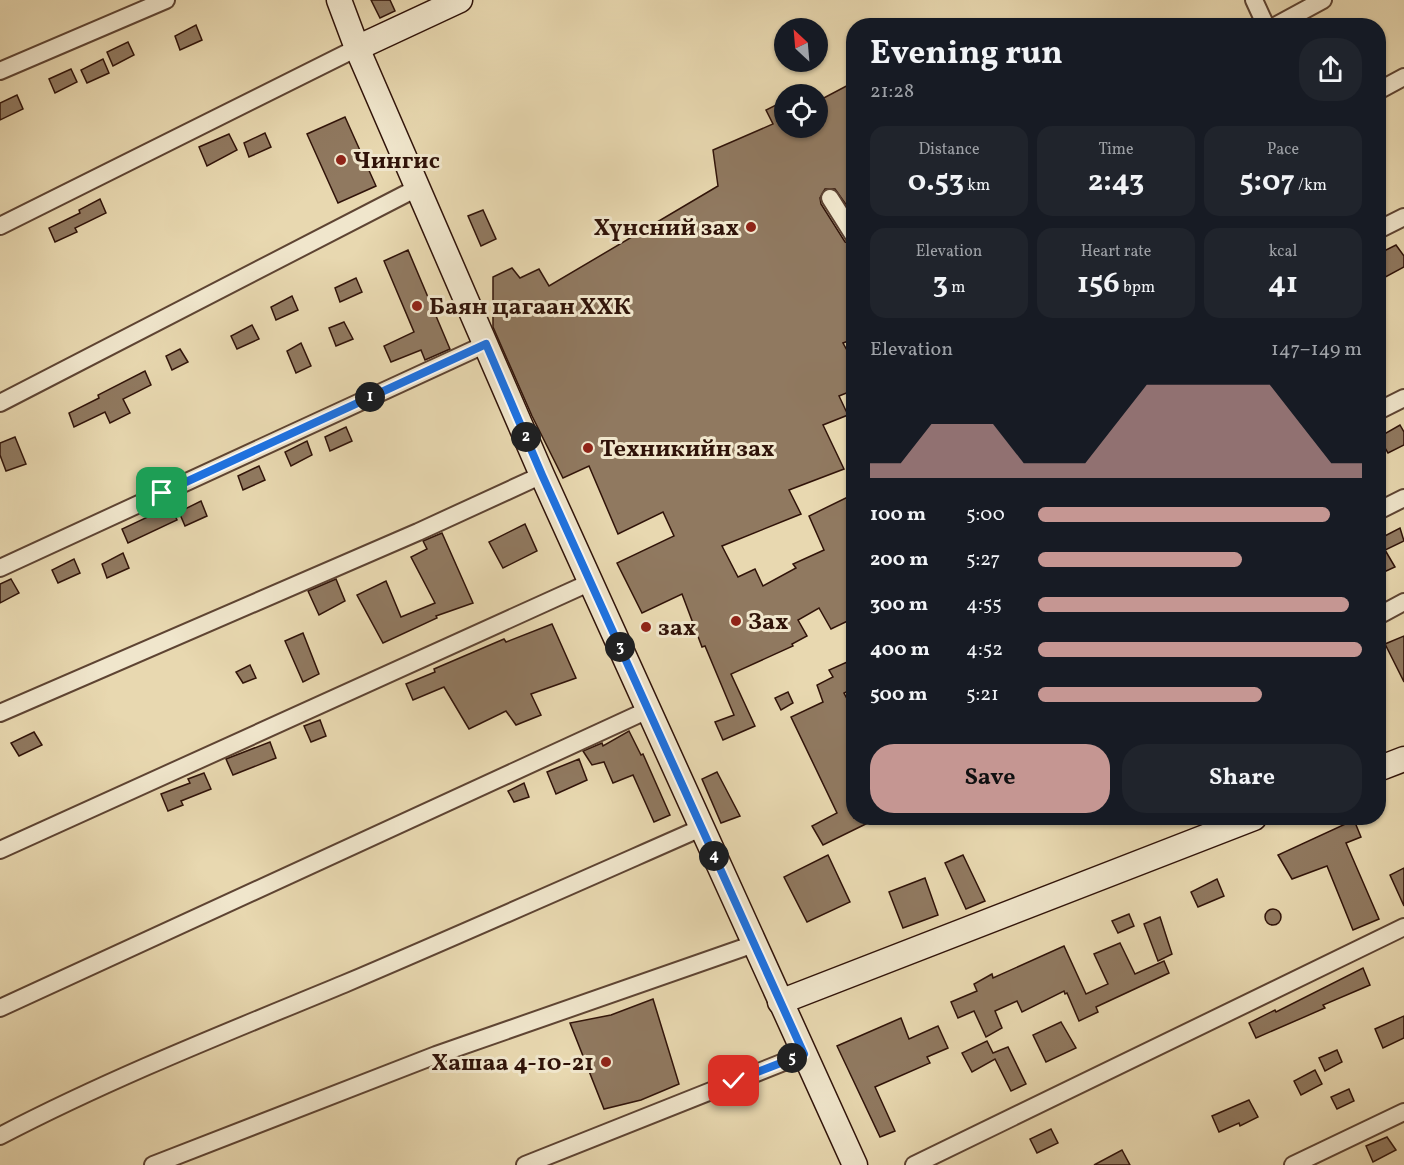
<!DOCTYPE html>
<meta charset="utf-8">
<style>
:root{--surface:#171b24;--page:#20242c;--text:#f1f3f6;--muted:#9ea1a6;--accent:#c59692}
body{margin:0;font-family:Vollkorn,serif;background:var(--page);color:var(--text);height:100vh;display:flex;flex-direction:column;font-size:22px;white-space:nowrap}
*{box-sizing:border-box;margin:0}
p{font-size:20px;color:var(--muted)}
.icon{flex:none;width:33px;height:33px;fill:none;stroke:currentColor;stroke-width:2;stroke-linecap:round;stroke-linejoin:round}
.map{position:relative;flex:1;overflow:hidden}
.side{position:absolute;left:846px;top:18px;width:540px;height:807px;display:flex;flex-direction:column;background:var(--surface);border-radius:24px;box-shadow:0 2px 4px #0004}
.side>*{flex:none}
.needle{width:39px;rotate:334deg}
.controls{position:absolute;left:774px;top:18px;display:grid;gap:12px}
.controls a{display:grid;place-items:center;width:54px;height:54px;border-radius:50%;background:var(--surface);box-shadow:0 2px 4px #0004;font-size:30px}
.pin{position:absolute;display:grid;place-items:center;width:51px;height:51px;color:#fff;margin:-26px;border-radius:12px;box-shadow:0 3px 9px #0006}
.km{position:absolute;width:30px;height:30px;margin:-15px;border-radius:50%;background:#222;color:#fff;font-size:16px;line-height:30px;text-align:center}
.round{display:grid;place-items:center;flex:none;width:63px;height:63px;border-radius:24px;background:var(--page)}
.overview{display:flex;align-items:center;justify-content:space-between;height:102px;padding:0 24px}
h1{font-size:33px;font-weight:700;line-height:45px}
.figures{display:grid;grid-template-columns:repeat(3,1fr);gap:9px;height:102px;padding:6px 24px}
.figures div{display:grid;align-content:center;border-radius:15px;background:var(--page);text-align:center}
.figures b{font-size:30px;font-weight:700}
.figures small{font-size:16px;font-weight:400}
.figures p{font-size:16px}
.chart{height:168px;padding:12px 24px}
.chart p{display:flex;justify-content:space-between}
.chart svg{width:100%;height:108px;margin-top:6px;fill:var(--accent);opacity:.7}
.primary-button{display:flex;gap:12px;margin-top:auto;padding:12px 24px}
.primary-button a{flex:1;height:69px;border-radius:24px;background:var(--accent);color:#111;font-size:24px;font-weight:700;line-height:69px;text-align:center}
.primary-button a+a{background:var(--page);color:var(--text)}
ul{padding:0 24px;list-style:none;font-size:20px}
li{display:grid;grid-template-columns:96px 72px 1fr;align-items:center;height:45px}
li i{height:15px;border-radius:8px;background:var(--accent)}
.map>svg:first-child{display:block}
.building{fill:#907960;stroke:#301309;stroke-width:1.5}
.lines{fill:none;stroke-linecap:round;stroke-linejoin:round}
.street-casing{stroke:#5e4433;stroke-width:20}
.secondary-casing{stroke:#301309;stroke-width:27}
.street{stroke:#f0e6cc;stroke-width:16}
.secondary{stroke:#f0e6cc;stroke-width:24}
.route-casing{stroke:#fff;stroke-width:12}
.route{stroke:#1a73e8;stroke-width:8}
.poi-dot{fill:#8f2418;stroke:#f0e6cc;stroke-width:2}
.labels{text-anchor:middle;stroke-width:6;stroke-linejoin:round;paint-order:stroke}
.poi-label{font-size:24px;font-weight:bold;fill:#301309;stroke:#f0e6cc;text-anchor:start}
</style>
<div class="map">
<svg width="1404" height="1165" viewBox="0 0 1404 1165">
<rect width="100%" height="100%" fill="#e8d8b0"/>
<filter id="stains"><feTurbulence type="fractalNoise" baseFrequency=".00333" numOctaves="4"/><feColorMatrix values="0 0 0 0 .2 0 0 0 0 .09 0 0 0 0 .02 0 0 0 .5 -.17"/></filter>
<radialGradient id="worn" r=".72"><stop offset=".6" stop-color="#630" stop-opacity="0"/><stop offset="1" stop-color="#630" stop-opacity=".3"/></radialGradient>
<g class="building">
<path d="M371 0H390L395 11 380 18Z"/>
<path d="M196 25 202 40 180 50 175 36Z"/>
<path d="M128 42 134 55 113 66 107 52Z"/>
<path d="M103 59 109 73 87 83 81 70Z"/>
<path d="M71 69 77 82 55 93 49 79Z"/>
<path d="M854 82V216L835 189H825L820 198 821 204 845 242 854 246V339L843 343 854 363V390L839 396 848 415 823 425 844 469 789 490 801 514 722 546 738 577 755 569 763 586 796 568 793 564 824 550 809 516 854 494V618L831 629 819 608 798 620 807 636 792 644 793 646 731 674 755 726 723 740 715 722 734 715 705 646 702 647 682 594 642 613 617 563 674 536 663 512 618 534 589 466 563 478 532 416 493 327V277L512 268 520 278 539 269 549 286 718 186 713 150 773 124 766 110 780 103 784 113V128H818V101Z"/>
<path d="M17 95 23 109 0 120V103Z"/>
<path d="M345 117 376 186 338 203 307 134Z"/>
<path d="M265 133 271 147 249 157 244 143Z"/>
<path d="M229 134 237 150 207 166 199 147Z"/>
<path d="M100 199 106 213 75 228 77 232 55 242 49 228 80 213 79 210Z"/>
<path d="M483 210 496 239 481 246 468 216Z"/>
<path d="M1396 245 1404 256V267L1378 281V254Z"/>
<path d="M408 250 450 349 425 360 421 350 391 362 384 346 414 332 384 261Z"/>
<path d="M356 278 362 292 340 302 335 288Z"/>
<path d="M292 296 298 310 276 320 271 307Z"/>
<path d="M344 322 353 339 336 346 329 328Z"/>
<path d="M252 325 259 339 237 349 231 336Z"/>
<path d="M301 343 311 366 296 373 287 351Z"/>
<path d="M180 349 188 362 172 370 166 356Z"/>
<path d="M145 371 151 385 123 399 130 413 110 423 105 412 74 427 69 413 99 398 98 395Z"/>
<path d="M1400 425 1404 432V445L1388 453 1379 437Z"/>
<path d="M346 427 352 441 330 451 325 437Z"/>
<path d="M15 437 26 464 6 471 0 455V443Z"/>
<path d="M307 441 312 455 291 466 285 452Z"/>
<path d="M259 466 265 480 243 490 238 476Z"/>
<path d="M201 501 207 516 185 526 179 512Z"/>
<path d="M171 506 177 520 128 543 122 529Z"/>
<path d="M525 524 537 551 503 568 489 542Z"/>
<path d="M1400 528 1404 541 1385 550 1395 567 1384 572 1378 562V538L1379 539Z"/>
<path d="M442 533 473 603 436 616 437 618 383 643 357 595 386 581 401 617 435 603 411 557 427 549 423 541Z"/>
<path d="M123 553 129 568 107 578 102 564Z"/>
<path d="M74 559 80 573 58 583 52 570Z"/>
<path d="M11 579 19 593 0 603V584Z"/>
<path d="M336 579 345 601 319 615 308 591Z"/>
<path d="M552 624 576 678 531 694 541 715 516 725 506 711 469 729 444 687 413 700 406 684 435 672 434 669 504 639 506 642Z"/>
<path d="M303 633 319 674 303 682 285 641Z"/>
<path d="M1404 636V682L1385 644Z"/>
<path d="M854 659V688L844 693 854 712V818H878L823 845 812 826 837 813 791 717 823 702 817 685 833 677 829 670Z"/>
<path d="M250 665 256 678 243 683 236 672Z"/>
<path d="M788 692 793 703 781 710 775 698Z"/>
<path d="M320 720 326 736 311 742 304 726Z"/>
<path d="M629 731 641 755 643 754 670 815 654 822 633 775 613 783 604 762 592 765 583 751 602 743 603 746Z"/>
<path d="M34 732 42 745 19 756 11 743Z"/>
<path d="M270 742 276 758 233 775 226 759Z"/>
<path d="M579 759 587 780 556 794 547 772Z"/>
<path d="M717 772 740 816 721 823 702 779Z"/>
<path d="M204 773 211 789 181 801 183 805 168 811 161 794 190 783 188 779Z"/>
<path d="M524 783 529 797 514 802 508 791Z"/>
<path d="M1354 820 1361 837 1346 843 1379 919 1353 930 1327 866 1292 879 1278 855Z"/>
<path d="M828 855 850 902 807 922 784 877Z"/>
<path d="M963 855 985 901 966 909 945 863Z"/>
<path d="M1404 868V906L1390 875Z"/>
<path d="M925 878 938 915 903 928 889 892Z"/>
<path d="M1217 879 1224 896 1198 907 1191 892Z"/>
<circle cx="1273" cy="917" r="8"/>
<path d="M1129 914 1134 926 1118 933 1112 921Z"/>
<path d="M1160 917 1172 954 1158 961 1144 924Z"/>
<path d="M1120 943 1135 974 1164 961 1169 973 1096 1007 1098 1012 1079 1021 1067 993 1065 994 1064 991 1022 1012 1017 1001 995 1011 1002 1028 986 1037 974 1011 958 1018 951 1002 977 991 974 984 992 974 993 978 1064 946 1086 994 1108 984 1094 954Z"/>
<path d="M1363 968 1370 985 1323 1005 1325 1008 1256 1038 1249 1023 1275 1010 1276 1012Z"/>
<path d="M653 999 679 1084 641 1100 604 1109 570 1023 611 1015Z"/>
<path d="M1404 1016V1038L1383 1048 1375 1029Z"/>
<path d="M901 1018 909 1039 938 1026 948 1048 927 1057 930 1063 875 1087 895 1131 880 1137 837 1046Z"/>
<path d="M1061 1022 1076 1048 1046 1062 1033 1035Z"/>
<path d="M987 1041 993 1053 1008 1047 1026 1084 1011 1091 995 1059 972 1072 962 1053Z"/>
<path d="M1337 1050 1342 1062 1325 1071 1319 1058Z"/>
<path d="M1315 1070 1322 1084 1301 1095 1294 1081Z"/>
<path d="M1349 1089 1354 1101 1337 1109 1331 1097Z"/>
<path d="M1249 1100 1258 1117 1240 1126 1239 1123 1219 1132 1212 1116Z"/>
<path d="M1051 1129 1058 1143 1037 1153 1030 1139Z"/>
<path d="M1387 1137 1396 1150 1373 1162 1366 1146Z"/>
<path d="M1122 1150 1130 1165H1094Z"/>
</g>
<g class="lines">
<g class="street-casing">
<g id="street">
<path d="M1254 0 1266 26"/>
<path d="M1275 26 1323 0"/>
<path d="M0 71 166 0"/>
<path d="M1378 91 1404 77"/>
<path d="M830 198 854 236"/>
<path d="M0 226 357 48"/>
<path d="M1378 230 1404 217"/>
<path d="M0 403 419 187"/>
<path d="M1378 411 1404 398"/>
<path d="M1378 511 1404 498"/>
<path d="M0 568 486 344"/>
<path d="M1378 616 1404 602"/>
<path d="M0 713 418 532 542 475"/>
<path d="M0 850 591 582"/>
<path d="M0 1008 648 710"/>
<path d="M0 1136C111 1078 228 1032 344 984 464 933 583 880 701 828"/>
<path d="M153 1165 436 1055 754 944"/>
<path d="M525 1165 804 1054"/>
<path d="M914 1165 1404 927"/>
<path d="M1293 1165 1404 1112"/>
</g>
</g>
<g class="secondary-casing">
<g id="secondary">
<path d="M339 0 357 48 542 475 855 1165"/>
<path d="M357 48 460 0"/>
<path d="M1378 769 1404 759"/>
<path d="M780 1002 1254 818"/>
</g>
</g>
<use href="#street" class="street"/>
<use href="#secondary" class="secondary"/>
</g>
<g class="lines">
<g class="route-casing">
<path id="route" d="M162 493 486 344 542 475 804 1054 734 1081"/>
</g>
<use href="#route" class="route"/>
</g>
<g class="poi-dot">
<circle cx="341" cy="160" r="6"/>
<circle cx="751" cy="227" r="6"/>
<circle cx="417" cy="306" r="6"/>
<circle cx="588" cy="448" r="6"/>
<circle cx="736" cy="621" r="6"/>
<circle cx="646" cy="627" r="6"/>
<circle cx="606" cy="1062" r="6"/>
</g>
<g class="labels">
<g class="poi-label">
<text x="353" y="168">Чингис</text>
<text x="739" y="235" text-anchor="end">Хүнсний зах</text>
<text x="429" y="314">Баян цагаан ХХК</text>
<text x="600" y="456">Техникийн зах</text>
<text x="748" y="629">Зах</text>
<text x="658" y="635">зах</text>
<text x="594" y="1070" text-anchor="end">Хашаа 4-10-21</text>
</g>
</g>
<rect width="100%" height="100%" filter="url(#stains)"/>
<rect width="100%" height="100%" fill="url(#worn)"/>
</svg>
<div class="controls">
<a><svg class="needle" viewBox="-14 -14 28 28"><path d="M0-13l5 13h-10z" fill="#e53935"/><path d="M0 13l5-13h-10z" fill="#9ea1a6"/></svg></a>
<a><svg class="icon" aria-label="locate" viewBox="0 0 24 24"><circle cx="12" cy="12" r="6"/><path d="M12 2v4M12 18v4M2 12h4M18 12h4"/></svg></a>
</div>
<div class="pin" style="left:162px;top:493px;background:#1e9e55"><svg class="icon" aria-label="arrive" viewBox="0 0 24 24"><path d="M6 21V4h12l-3 4 3 4H6"/></svg></div>
<div class="pin" style="left:734px;top:1081px;background:#d93025"><svg class="icon" aria-label="check" viewBox="0 0 24 24"><path d="M5 12l5 5 9-10"/></svg></div>
<b class="km" style="left:370px;top:397px">1</b>
<b class="km" style="left:526px;top:437px">2</b>
<b class="km" style="left:620px;top:647px">3</b>
<b class="km" style="left:714px;top:856px">4</b>
<b class="km" style="left:792px;top:1058px">5</b>
<section class="side">
<div class="overview"><div><h1>Evening run</h1><p>21:28</p></div><a class="round"><svg class="icon" aria-label="share" viewBox="0 0 24 24"><path d="M12 15V3M7 8l5-5 5 5M5 13v7h14v-7"/></svg></a></div>
<div class="figures">
<div><p>Distance</p><b>0.53<small> km</small></b></div>
<div><p>Time</p><b>2:43</b></div>
<div><p>Pace</p><b>5:07<small> /km</small></b></div>
</div>
<div class="figures">
<div><p>Elevation</p><b>3<small> m</small></b></div>
<div><p>Heart rate</p><b>156<small> bpm</small></b></div>
<div><p>kcal</p><b>41</b></div>
</div>
<div class="chart"><p><span>Elevation</span>147–149 m</p>
<svg viewBox="0 0 160 44" preserveAspectRatio="none"><path d="M0 44V38L10 38L20 22L30 22L40 22L50 38L60 38L70 38L80 22L90 6L100 6L110 6L120 6L130 6L140 22L150 38L160 38V44z"/></svg>
</div>
<ul>
<li><b>100 m</b>5:00<i style="width:90%"></i></li>
<li><b>200 m</b>5:27<i style="width:63%"></i></li>
<li><b>300 m</b>4:55<i style="width:96%"></i></li>
<li><b>400 m</b>4:52<i style="width:100%"></i></li>
<li><b>500 m</b>5:21<i style="width:69%"></i></li>
</ul>
<div class="primary-button"><a>Save</a><a>Share</a></div>
</section>
</div>
